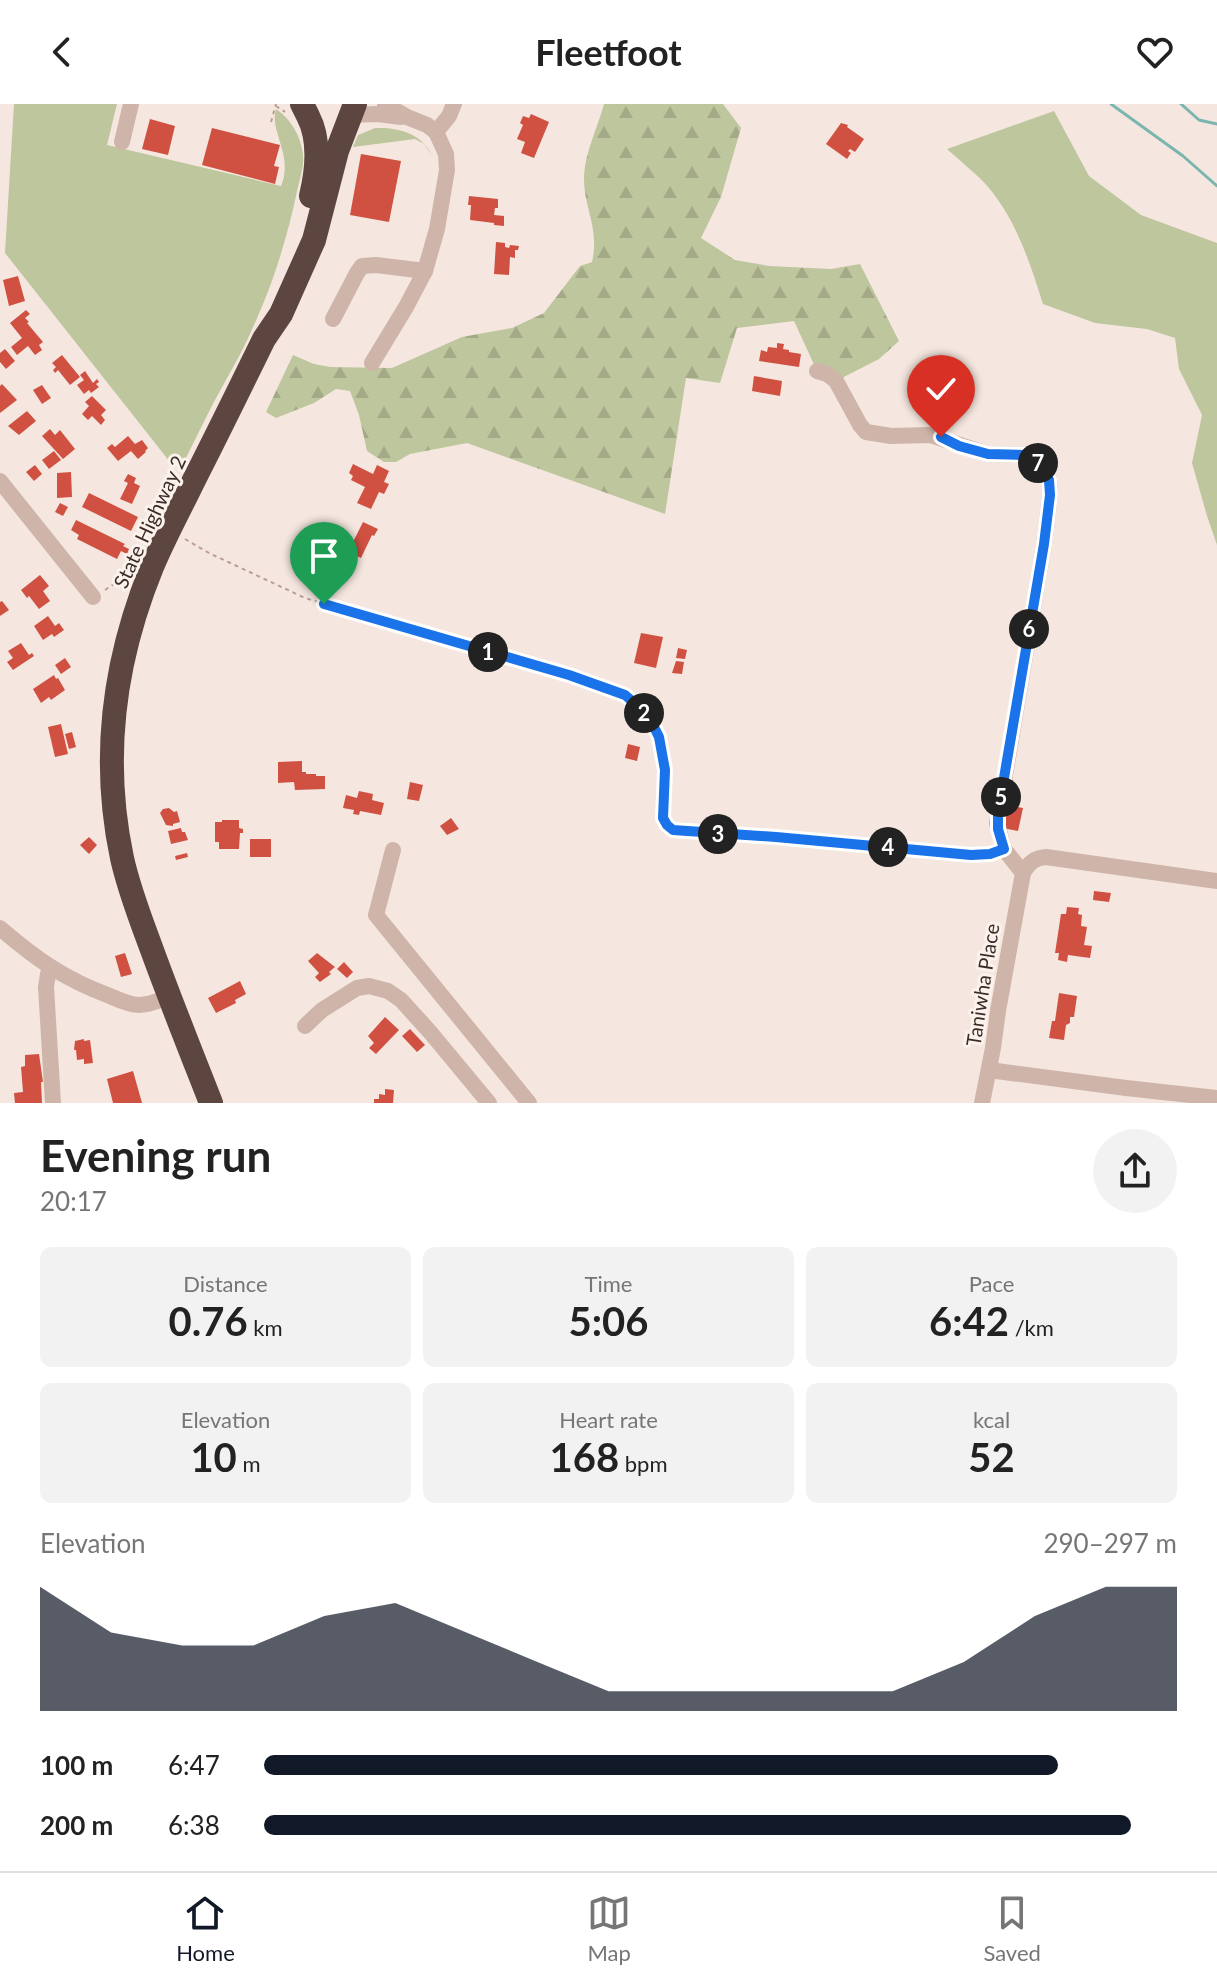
<!DOCTYPE html>
<meta charset="utf-8">
<style>
:root{--surface:#fff;--page:#f2f2f2;--text:#222;--muted:#767676;--line:#e0e0e0;--accent:#111827}
body{margin:0;font-family:Lato,sans-serif;background:var(--page);color:var(--text);height:100vh;display:flex;flex-direction:column;font-size:30px;white-space:nowrap}
*{box-sizing:border-box;margin:0}
p{font-size:26px;color:var(--muted)}
.icon{flex:none;width:44px;height:44px;fill:none;stroke:currentColor;stroke-width:2;stroke-linecap:round;stroke-linejoin:round}
.map{position:relative;height:999px;overflow:hidden}
.sheet{display:flex;flex-direction:column;background:var(--surface);flex:1}
.sheet>*{flex:none}
.pin{position:absolute;display:grid;place-items:center;width:68px;height:68px;color:#fff;margin:-82px -34px;border-radius:50% 50% 50% 0;rotate:-45deg;box-shadow:0 0 8px #0007}
.pin .icon{rotate:45deg}
.km{position:absolute;width:40px;height:40px;margin:-20px;border-radius:50%;background:#222;color:#fff;font-size:22px;line-height:40px;text-align:center}
.round{display:grid;place-items:center;flex:none;width:84px;height:84px;border-radius:42px;background:var(--page)}
.summary{display:flex;align-items:center;justify-content:space-between;height:136px;padding:0 40px}
h1{font-size:44px;font-weight:700;line-height:60px}
.metrics{display:grid;grid-template-columns:repeat(3,1fr);gap:12px;height:136px;padding:8px 40px}
.metrics div{display:grid;align-content:center;border-radius:12px;background:var(--page);text-align:center}
.metrics b{font-size:40px;font-weight:700}
.metrics small{font-size:22px;font-weight:400}
.metrics p{font-size:22px}
.chart{height:224px;padding:16px 40px}
.chart p{display:flex;justify-content:space-between}
.chart svg{width:100%;height:144px;margin-top:8px;fill:var(--accent);opacity:.7}
ul{padding:0 40px;list-style:none;font-size:26px}
li{display:grid;grid-template-columns:128px 96px 1fr;align-items:center;height:60px}
li i{height:20px;border-radius:10px;background:var(--accent)}
header{display:flex;justify-content:space-between;align-items:center;height:104px;padding:0 40px;background:var(--surface);font-size:36px;font-weight:700}
.tab-bar{display:flex;justify-content:space-around;align-items:center;height:112px;border-top:2px solid var(--line);background:var(--surface);font-size:22px;color:var(--muted)}
.tab-bar a{display:grid;justify-items:center;gap:4px}
.tab-bar .current{color:var(--accent)}
.map>svg:first-child{display:block}
.grass{fill:#bec69d}
.forest{fill:url(#forest-firs)}
.lines{fill:none;stroke-linecap:round;stroke-linejoin:round}
.stream{stroke:#7bb5af;stroke-width:3}
.building{fill:#d05142}
.path{stroke:#bb9e93;stroke-width:2;stroke-dasharray:4 4;stroke-linecap:butt}
.minor{stroke:#cfb5a9;stroke-width:16}
.highway{stroke:#5d4540;stroke-width:24}
.route-casing{stroke:#fff;stroke-width:16}
.route{stroke:#1a73e8;stroke-width:10}
.labels{text-anchor:middle;stroke-width:6;stroke-linejoin:round;paint-order:stroke}
.street-label{font-size:20px;fill:#3b2c29;stroke:#fcf2ec}
</style>
<header><svg class="icon" aria-label="back" viewBox="0 0 24 24"><path d="M15 5l-7 7 7 7"/></svg>Fleetfoot<svg class="icon" aria-label="heart" viewBox="0 0 24 24"><path d="M12 20l-8-8c-3-5 5-10 8-4 3-6 11-1 8 4z"/></svg></header>
<div class="map">
<svg width="1217" height="999" viewBox="0 0 1217 999">
<defs>
<pattern id="forest-firs" width="22" height="20" patternUnits="userSpaceOnUse" patternTransform="scale(2)"><rect width="22" height="20" fill="#bec69d"/><path d="M5 1l3.5 6h-7zM16 11l3.5 6h-7z" fill="#a4aa87"/></pattern>
</defs>
<rect width="100%" height="100%" fill="#f5e7df"/>
<g class="grass">
<path d="M14 0H117L107 41 281 82C294 51 269 28 276 5 291 15 301 32 303 51 304 63 300 75 297 87 288 131 273 180 254 221 246 240 236 258 226 276 211 302 198 330 184 358H170L5 149Z"/>
<path d="M1054 7 1089 72 1141 111 1217 139V441L1207 412 1192 359 1202 311 1179 265 1175 234 1147 225 1095 219 1043 200C1030 159 1017 118 989 84 977 70 961 58 947 45Z"/>
<path d="M375 24C398 23 422 29 432 52L424 40 415 35 353 43 358 31Z"/>
</g>
<path class="forest" d="M604 0H723L741 24 721 93 701 134 735 156 769 162 831 165 860 160 899 237 879 255 836 277 817 267 794 217 737 224 720 279 686 274 665 410 467 339 410 350 396 358H384L367 347 359 311 350 287 336 285 314 299 276 314 266 308 293 251 314 260 330 263 392 264 462 233 512 224 544 209 580 162 592 158C600 123 583 104 584 72 585 48 598 23 604 0Z"/>
<g class="lines">
<g class="stream">
<path d="M1111 0 1183 52 1217 82"/>
<path d="M1181 0 1199 16 1217 20"/>
</g>
</g>
<g class="building">
<path d="M531 10 549 18 534 54 521 49 525 38 517 35 523 21 520 19 523 12 529 14Z"/>
<path d="M150 15 175 22 168 51 142 45Z"/>
<path d="M841 19 848 21 847 23 864 35 855 48 850 45 848 47 851 49 847 55 826 40Z"/>
<path d="M212 24 280 41 274 62 279 63 275 80 202 61Z"/>
<path d="M361 50 401 57 389 118 350 111Z"/>
<path d="M469 92 498 95V104H495L494 111 504 112V122L494 121V119L470 116 471 101H468Z"/>
<path d="M496 138 505 139V143L509 144 510 141 519 142 518 146H515V154L510 153 509 171 494 170Z"/>
<path d="M18 172 25 197 9 202 3 176Z"/>
<path d="M26 206 30 210 25 214 29 218 27 219 43 238 39 241 42 246 35 251 28 242 17 251 11 243 22 234 10 219Z"/>
<path d="M777 239 784 240 783 245 789 246V248L801 250 799 263 759 257 761 246 767 248 768 243 777 244Z"/>
<path d="M5 245 15 257 6 265 0 258V249Z"/>
<path d="M62 251 80 273 70 281 58 266 55 269 53 266 56 263 52 259Z"/>
<path d="M85 267 93 279 97 275 99 278 96 280 99 283 91 289 89 286 84 290 77 281 84 276 80 271Z"/>
<path d="M754 272 782 277 780 292 752 287Z"/>
<path d="M2 280 17 296 0 309V282Z"/>
<path d="M42 281 51 294 42 300 33 286Z"/>
<path d="M92 292 106 306 101 311 105 316 101 321 92 312 88 316 82 310 89 302 85 298Z"/>
<path d="M27 307 36 317 19 331 8 322Z"/>
<path d="M50 325 55 331 60 326 75 345 63 355 42 332Z"/>
<path d="M128 332 135 340 142 336 148 344 145 347 146 348 138 355 131 347 118 357 107 344 112 340 115 343Z"/>
<path d="M54 347 61 356 49 365 42 356Z"/>
<path d="M353 360 373 370 377 361 389 367 384 378 389 380 384 390 379 388 371 405 357 399 365 383 351 376 353 372 349 369Z"/>
<path d="M35 361 42 370 34 377 26 368Z"/>
<path d="M71 368 72 393 57 394V369Z"/>
<path d="M128 370 136 374 134 379 140 382 132 400 120 395 128 379 124 377Z"/>
<path d="M89 389 138 413 131 427 82 403Z"/>
<path d="M60 399 68 403 63 412 55 408Z"/>
<path d="M76 416 125 440 123 442 129 445 127 450 121 447 117 455 77 435 79 431 71 426Z"/>
<path d="M363 418 378 425 374 432 372 431 361 454 348 448Z"/>
<path d="M40 471 49 482 43 487 50 497 39 505 29 492 27 494 21 486Z"/>
<path d="M2 497 9 506 0 512V498Z"/>
<path d="M48 512 55 522 59 519 64 526 54 533 52 530 43 536 34 522Z"/>
<path d="M641 529 663 533 656 564 634 559Z"/>
<path d="M21 539 29 551 32 549 34 552 13 566 7 558 13 554 8 547Z"/>
<path d="M678 544 687 546 685 555 676 554Z"/>
<path d="M65 554 71 563 61 570 55 561Z"/>
<path d="M676 557 684 558 682 570 672 569Z"/>
<path d="M54 571 56 575 58 574 65 586 51 596 49 593 41 599 33 585Z"/>
<path d="M61 620 68 650 55 653 48 623Z"/>
<path d="M72 628 76 643 69 645 65 630Z"/>
<path d="M628 640 640 643 637 657 625 654Z"/>
<path d="M302 657V668H306V670H316V672H325V685L295 686 294 678 278 679V658Z"/>
<path d="M410 678 423 681 419 697 407 695Z"/>
<path d="M359 687 373 690 372 696 384 699 381 711 360 707 359 711 353 710 354 706 343 704 346 691 357 694Z"/>
<path d="M1007 701 1023 704 1018 727 1002 724Z"/>
<path d="M169 704 174 708 177 707 180 718 173 720V722L166 721 160 709 163 705Z"/>
<path d="M451 714 459 725 447 731 440 722Z"/>
<path d="M222 716H239V724L243 725V729H240L239 745H219V738H215V718H222Z"/>
<path d="M181 724 182 728H185L188 736 171 740 168 727Z"/>
<path d="M89 733 97 741 89 750 80 741Z"/>
<rect x="250" y="735" width="21" height="18"/>
<path d="M187 749 188 753 176 756 175 752Z"/>
<path d="M1094 787 1111 789 1109 798 1093 796Z"/>
<path d="M1067 803 1079 804 1078 810 1082 811 1081 822 1087 823 1084 841 1092 842 1090 854 1068 851 1067 858 1058 856 1059 849H1055L1061 810H1066Z"/>
<path d="M125 849 132 870 121 873 115 852Z"/>
<path d="M317 849 335 863 329 868 331 870 320 878 315 873 319 869 308 857Z"/>
<path d="M344 858 353 868 347 874 337 865Z"/>
<path d="M240 877 246 890 235 896 236 899 216 909 208 894Z"/>
<path d="M1059 889 1077 892 1074 913H1070V919L1066 921 1064 936 1049 934 1052 917H1055Z"/>
<path d="M385 913 399 926 376 950 369 944 374 939 368 932Z"/>
<path d="M410 925 425 941 417 948 402 932Z"/>
<path d="M84 935V937L90 936 93 959 84 960V955L77 956 76 946H74L75 937Z"/>
<path d="M39 950 43 978H41L42 999H15L14 989 23 988 21 963 25 962V951Z"/>
<path d="M133 967 142 999H113L107 975Z"/>
<path d="M385 985 394 986 393 999H374V995H379V990L385 991Z"/>
</g>
<g class="lines">
<g class="path">
<path d="M276 2 285 8"/>
<path d="M271 18 276 0"/>
<path d="M185 435 209 449 305 494 569 571 625 591 639 603 651 617 659 633 665 666 663 714C667 722 671 725 679 728L776 733 971 751 992 750"/>
<path d="M105 486 120 476 132 453 137 455"/>
</g>
<g class="minor">
<path d="M351 11 378 10 401 13"/>
<path d="M436 28 449 12 454 0"/>
<path d="M122 38 131 0"/>
<path d="M333 215 357 169 362 162 376 161 425 167"/>
<path d="M372 259 406 203 425 167 437 125 447 66 446 50 436 28 427 21 407 13 385 0"/>
<path d="M817 267 827 270 836 277 860 321 866 328 891 332 930 331 988 350 1025 351 1042 362 1049 376 1050 391 1044 440 997 719 1004 745 1023 769"/>
<path d="M0 377 93 493"/>
<path d="M393 746 376 811 529 999"/>
<path d="M0 824C36 855 64 875 110 892 119 896 130 901 139 901 150 901 160 896 169 893"/>
<path d="M52 864 48 870 46 883 53 999"/>
<path d="M305 922 322 906 357 884 369 882 388 887 401 896 430 928 489 999"/>
<path d="M989 966 1126 984 1217 994"/>
<path d="M982 999 993 944 998 907 1023 769C1029 759 1034 754 1046 753L1217 777"/>
</g>
<g class="highway">
<path d="M302 0C304 4 306 8 308 12 321 37 317 67 311 92"/>
<path d="M211 999C191 948 171 898 152 846 141 816 129 786 122 754 101 655 114 556 152 463 164 434 180 405 194 376 218 329 241 282 264 235L281 210 314 136 337 47 355 0"/>
</g>
</g>
<g class="lines">
<g class="route-casing">
<path id="route" d="M324 500 569 571 625 591 639 603 651 617 659 633 665 666 663 714 667 721 673 726 776 733 971 751 990 750 1004 745 998 725V709L1044 440 1050 391 1049 376 1042 362 1025 351 988 350 959 342 941 333"/>
</g>
<use href="#route" class="route"/>
</g>
<g class="labels">
<g class="street-label">
<text transform="translate(150 418) rotate(-65)" y="7">State Highway 2</text>
<text transform="translate(983 881) rotate(-81)" y="7">Taniwha Place</text>
</g>
</g>
</svg>
<div class="pin" style="left:324px;top:500px;background:#1e9e55"><svg class="icon" aria-label="arrive" viewBox="0 0 24 24"><path d="M6 21V4h12l-3 4 3 4H6"/></svg></div>
<div class="pin" style="left:941px;top:333px;background:#d93025"><svg class="icon" aria-label="check" viewBox="0 0 24 24"><path d="M5 12l5 5 9-10"/></svg></div>
<b class="km" style="left:488px;top:548px">1</b>
<b class="km" style="left:644px;top:609px">2</b>
<b class="km" style="left:718px;top:730px">3</b>
<b class="km" style="left:888px;top:743px">4</b>
<b class="km" style="left:1001px;top:693px">5</b>
<b class="km" style="left:1029px;top:525px">6</b>
<b class="km" style="left:1038px;top:359px">7</b>
</div>
<section class="sheet">
<div class="summary"><div><h1>Evening run</h1><p>20:17</p></div><a class="round"><svg class="icon" aria-label="share" viewBox="0 0 24 24"><path d="M12 15V3M7 8l5-5 5 5M5 13v7h14v-7"/></svg></a></div>
<div class="metrics">
<div><p>Distance</p><b>0.76<small> km</small></b></div>
<div><p>Time</p><b>5:06</b></div>
<div><p>Pace</p><b>6:42<small> /km</small></b></div>
</div>
<div class="metrics">
<div><p>Elevation</p><b>10<small> m</small></b></div>
<div><p>Heart rate</p><b>168<small> bpm</small></b></div>
<div><p>kcal</p><b>52</b></div>
</div>
<div class="chart"><p><span>Elevation</span>290–297 m</p>
<svg viewBox="0 0 160 44" preserveAspectRatio="none"><path d="M0 44V6L10 20L20 24L30 24L40 15L50 11L60 20L70 29L80 38L90 38L100 38L110 38L120 38L130 29L140 15L150 6L160 6V44z"/></svg>
</div>
<ul>
<li><b>100 m</b>6:47<i style="width:87%"></i></li>
<li><b>200 m</b>6:38<i style="width:95%"></i></li>
</ul>
</section>
<nav class="tab-bar">
<a class="current"><svg class="icon" aria-label="home" viewBox="0 0 24 24"><path d="M3 11l9-7 9 7M6 9v11h12V9"/></svg>Home</a>
<a><svg class="icon" aria-label="map" viewBox="0 0 24 24"><path d="M3 6l6-2 6 2 6-2v14l-6 2-6-2-6 2zM9 4v14M15 6v14"/></svg>Map</a>
<a><svg class="icon" aria-label="saved" viewBox="0 0 24 24"><path d="M7 4h10v16l-5-4-5 4z"/></svg>Saved</a>
</nav>
